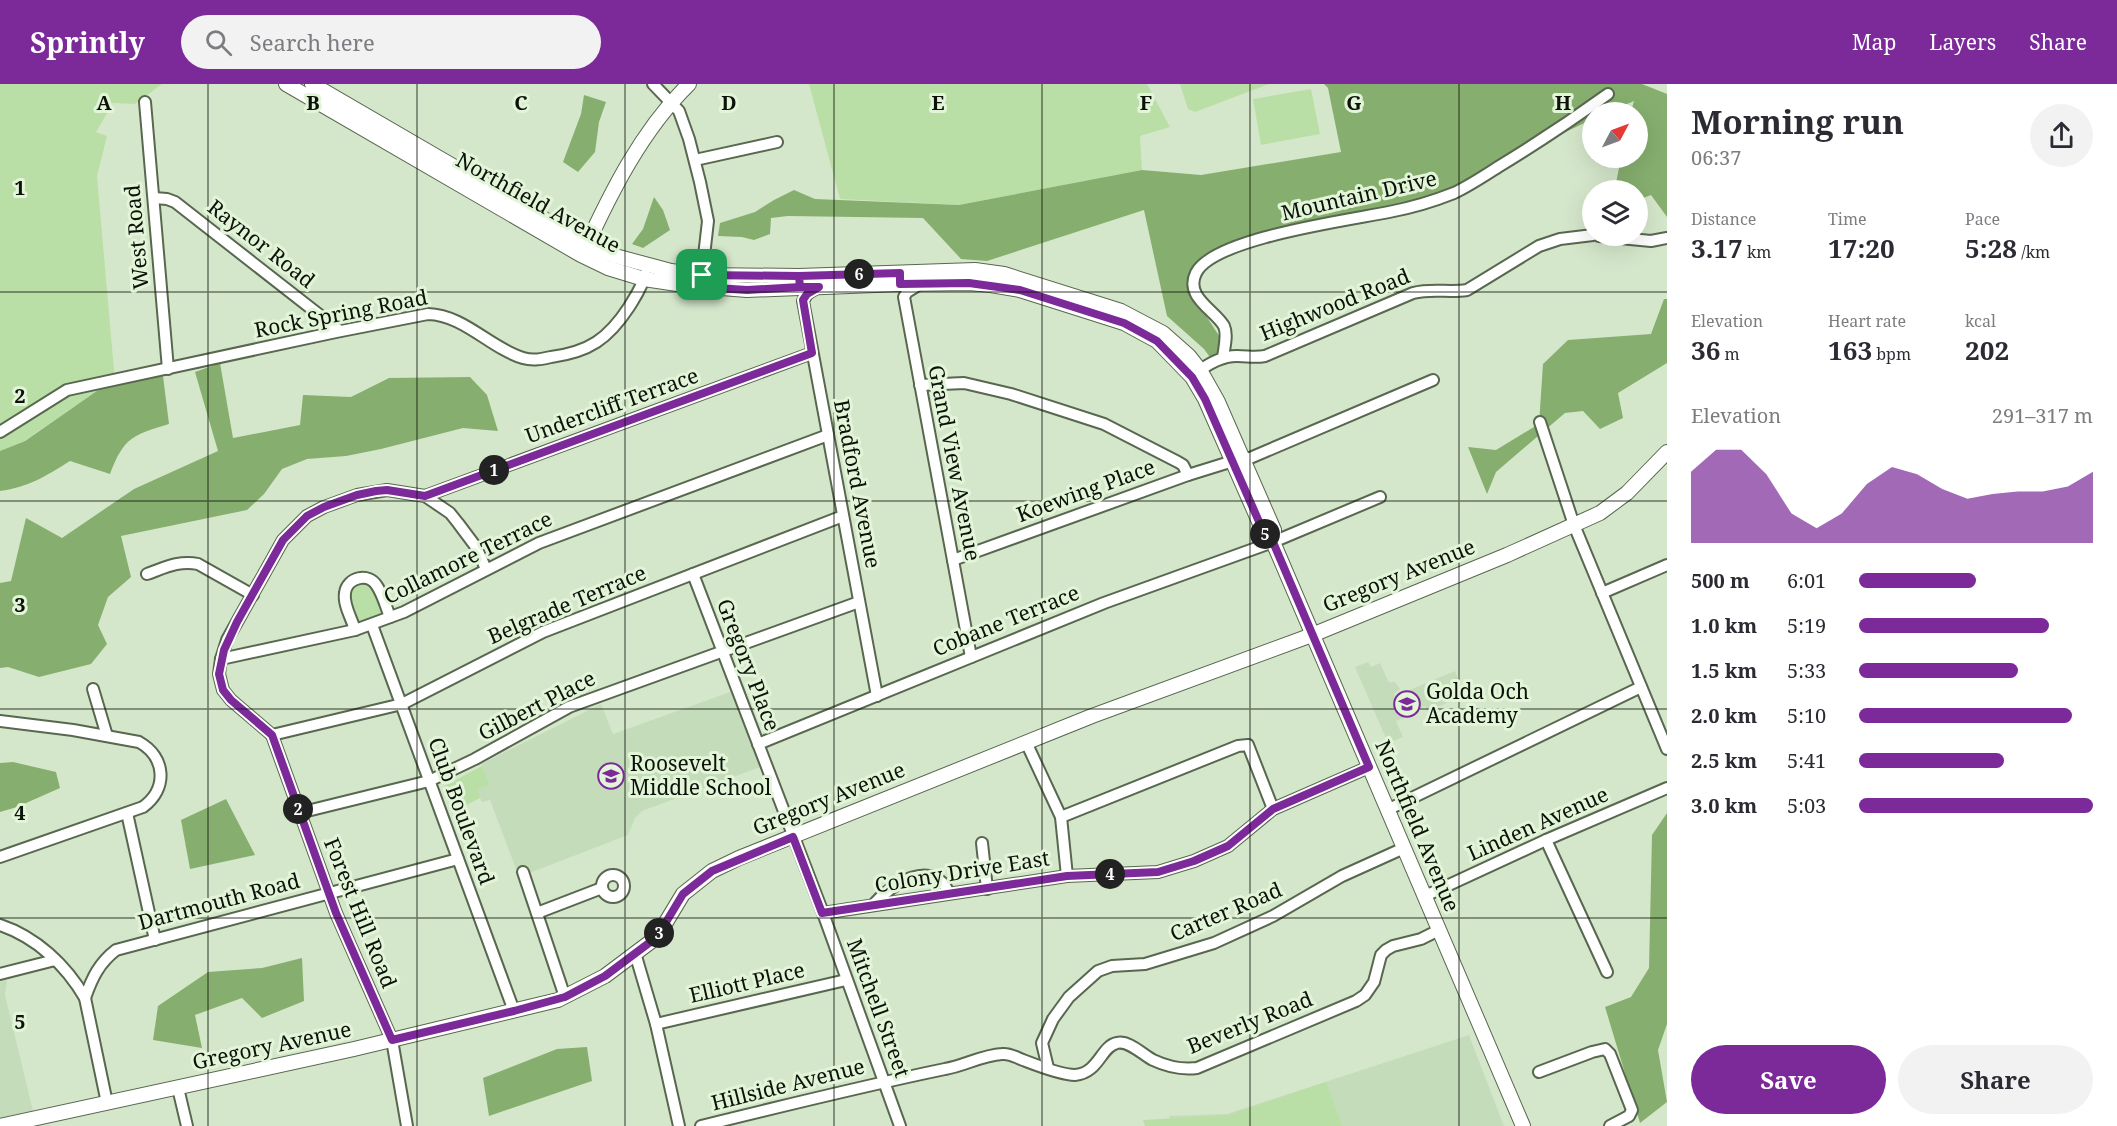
<!DOCTYPE html>
<meta charset="utf-8">
<style>
:root{--surface:#fff;--page:#f2f2f3;--text:#2b2b33;--muted:#7c7c81;--accent:#7c2a9a}
body{margin:0;font-family:"Noto Serif",serif;background:var(--page);color:var(--text);height:100vh;display:flex;flex-direction:column;font-size:22px;white-space:nowrap}
*{box-sizing:border-box;margin:0}
p{font-size:20px;color:var(--muted)}
.icon{flex:none;width:33px;height:33px;fill:none;stroke:currentColor;stroke-width:2;stroke-linecap:round;stroke-linejoin:round}
.map{position:relative;flex:1;overflow:hidden}
.side{display:flex;flex-direction:column;background:var(--surface);width:450px}
.side>*{flex:none}
.needle{width:39px;rotate:49deg}
.fabs{position:absolute;left:1582px;top:18px;display:grid;gap:12px}
.fabs a{display:grid;place-items:center;width:66px;height:66px;border-radius:50%;background:var(--surface);box-shadow:0 6px 24px #0002;font-size:30px}
.pin{position:absolute;display:grid;place-items:center;width:51px;height:51px;color:#fff;margin:-26px;border-radius:12px;box-shadow:0 3px 9px #0006}
.km{position:absolute;width:30px;height:30px;margin:-15px;border-radius:50%;background:#222;color:#fff;font-size:16px;line-height:30px;text-align:center}
.round{display:grid;place-items:center;flex:none;width:63px;height:63px;border-radius:32px;background:var(--page)}
.headline{display:flex;align-items:center;justify-content:space-between;height:102px;padding:0 24px}
h1{font-size:33px;font-weight:700;line-height:45px}
.figures{display:grid;grid-template-columns:repeat(3,1fr);gap:9px;height:102px;padding:6px 24px}
.figures div{display:grid;align-content:center}
.figures b{font-size:26px;font-weight:700}
.figures small{font-size:16px;font-weight:400}
.figures p{font-size:16px}
.chart{height:168px;padding:12px 24px}
.chart p{display:flex;justify-content:space-between}
.chart svg{width:100%;height:108px;margin-top:6px;fill:var(--accent);opacity:.7}
.action{display:flex;gap:12px;margin-top:auto;padding:12px 24px}
.action a{flex:1;height:69px;border-radius:36px;background:var(--accent);color:#fff;font-size:24px;font-weight:700;line-height:69px;text-align:center}
.action a+a{background:var(--page);color:var(--text)}
ul{padding:0 24px;list-style:none;font-size:20px}
li{display:grid;grid-template-columns:96px 72px 1fr;align-items:center;height:45px}
li i{height:15px;border-radius:8px;background:var(--accent)}
header{display:flex;align-items:center;gap:36px;box-sizing:border-box;height:84px;padding:0 30px;background:var(--accent);color:#fff}
header strong{font-size:28px}
nav{display:flex;gap:33px;margin-inline-start:auto;font-size:21px}
.search{width:420px;height:54px;background:var(--page);display:flex;align-items:center;gap:15px;box-sizing:border-box;padding:0 21px;border-radius:33px;color:var(--muted);font-size:22px}
main{display:flex;flex:1;min-height:0}
.map>svg:first-child{display:block}
.built{fill:#c5dcba}
.green{fill:#badfa6}
.forest{fill:#86af6f}
.lines{fill:none;stroke-linecap:round;stroke-linejoin:round}
.minor-casing{stroke:#58674f;stroke-width:14}
.major-casing{stroke:#58674f;stroke-width:16}
.minor{stroke:#fff;stroke-width:10}
.major{stroke:#fff;stroke-width:14}
.route-casing{stroke:#fff;stroke-width:12}
.route{stroke:#7c2a9a;stroke-width:8}
.grid{fill:none;stroke:#0c1209;stroke-width:1.5;stroke-opacity:0.55}
.labels{text-anchor:middle;stroke-width:6;stroke-linejoin:round;paint-order:stroke}
.street-label{font-size:21px;fill:#0c1209;stroke:#e2f5d8}
.poi-label{font-size:21px;fill:#0c1209;stroke:#e2f5d8;text-anchor:start}
.grid-label{font-size:20px;text-anchor:middle;font-weight:bold;fill:#0c1209;stroke:#e2f5d8;stroke-width:6;stroke-linejoin:round;paint-order:stroke}
</style>
<header>
<strong>Sprintly</strong>
<div class="search"><svg class="icon" aria-label="search" viewBox="0 0 24 24"><circle cx="10" cy="10" r="6"/><path d="M15 15l6 6"/></svg>Search here</div>
<nav><a>Map</a><a>Layers</a><a>Share</a></nav>
</header>
<main>
<div class="map">
<svg width="1667" height="1042" viewBox="0 0 1667 1042">
<rect width="100%" height="100%" fill="#d5e7cb"/>
<g class="built">
<path d="M1368 578 1371 583 1380 579 1388 597 1391 599 1394 597 1400 605 1394 610 1395 612 1455 587 1462 604 1457 606 1458 609 1445 614 1447 619 1427 627 1425 622 1404 632V634L1396 637 1403 653 1388 659 1355 583Z"/>
<path d="M733 607 760 683 642 727 635 734 628 751 519 793 490 716 482 718 480 714 477 705 490 701 481 680 601 620 613 650Z"/>
<path d="M7 896 5 911 33 1027 0 1034V898Z"/>
<path d="M1469 951 1504 1042H1173L1169 1032 1227 1030Z"/>
</g>
<g class="green">
<path d="M0 0H162L135 20 113 19 96 48 107 52 97 92 115 298 104 302 24 357 0 367Z"/>
<path d="M809 0H1147L1170 43 1140 52 1142 86 959 121 840 115Z"/>
<path d="M1180 0H1269L1195 28 1188 25Z"/>
<path d="M1311 5 1320 50 1261 61 1253 15Z"/>
<path d="M359 500C376 500 378 518 382 531L358 539 349 516 350 508Z"/>
<path d="M482 682 490 701 478 705 480 714 453 728 444 702Z"/>
<path d="M1326 998 1342 1042H1145L1143 1036 1228 1031Z"/>
</g>
<g class="forest">
<path d="M1324 0H1642L1667 10V133L1651 111 1638 116V106H1620L1616 99 1621 74H1638V28H1631L1634 17 1608 28H1593V35L1542 59 1456 110 1206 172 1190 207 1225 261 1212 276 1204 265 1167 232 1144 126 987 177 961 175 923 134 788 132 771 134 770 150 754 156 742 153 718 152 720 139 755 128 774 116 794 106 815 115 959 121 1142 86 1201 91 1341 68 1328 4Z"/>
<path d="M584 11 606 18 599 38 595 68 578 88 563 78 581 30Z"/>
<path d="M654 113 663 126 670 146 643 164 632 160 643 145Z"/>
<path d="M1664 215H1667V279L1618 309 1623 334 1600 345 1583 327 1565 329 1496 388 1487 410 1468 363 1496 366 1539 340 1543 280 1568 256 1651 250Z"/>
<path d="M220 279 233 354 300 341 303 311 351 313 389 294 470 293 487 311 498 347 463 344 381 365 346 372 307 375 282 385 264 410 247 426 121 452 131 493 108 513 98 541 107 560 91 580 39 593 8 583 0 584V499L11 497 26 434 62 454 134 405 218 367 195 288Z"/>
<path d="M163 292 169 340C133 351 124 353 110 390L70 377C46 392 29 403 0 407V367L25 357 104 302 115 298Z"/>
<path d="M13 678 56 688 60 704 17 723 0 728V679Z"/>
<path d="M226 715 255 771 190 785 181 736Z"/>
<path d="M1667 729V940L1658 966 1667 1018 1640 1039 1605 923 1631 913 1649 884 1652 751Z"/>
<path d="M302 874 304 917 262 934 242 914 195 931 202 964 153 956 158 922 208 888 262 884Z"/>
<path d="M587 963 592 997 489 1032 483 994 557 965Z"/>
</g>
<g class="lines">
<g class="minor-casing">
<g id="minor">
<path d="M653 0 679 27 689 55 700 98 708 137 701 198"/>
<path d="M145 18 168 285"/>
<path d="M695 76 777 58"/>
<path d="M154 114 167 115 175 118 340 247"/>
<path d="M1599 152 1651 157 1667 154"/>
<path d="M920 200 907 208 904 213 971 573"/>
<path d="M818 203 807 210 803 217 877 612"/>
<path d="M1223 274C1224 264 1228 251 1224 242 1215 226 1184 213 1196 189 1213 154 1350 136 1389 128 1410 124 1434 117 1454 109 1469 102 1484 92 1498 83 1536 60 1572 36 1608 10"/>
<path d="M1194 291C1206 281 1222 272 1237 272 1248 272 1254 274 1265 272L1413 209C1433 204 1448 209 1467 206L1539 162 1560 155 1593 151"/>
<path d="M920 301 964 299 1011 310 1104 340 1178 378 1183 381 1188 391"/>
<path d="M1540 338 1574 441 1667 665"/>
<path d="M0 348 67 306 336 248 428 230C464 231 490 264 523 274 533 277 542 275 551 273 589 268 608 255 629 223 635 213 643 202 645 190"/>
<path d="M425 412 812 269"/>
<path d="M953 476 1188 391 1233 377 1250 374 1433 296"/>
<path d="M147 490C164 484 179 476 198 480L253 511"/>
<path d="M693 490 823 829 900 1042"/>
<path d="M1602 509 1667 481"/>
<path d="M372 541 514 927"/>
<path d="M355 546C352 535 343 521 345 509 347 493 369 488 377 502 383 511 386 523 390 533"/>
<path d="M221 575 355 546 404 528 539 459 828 351"/>
<path d="M93 605 107 652"/>
<path d="M0 637 73 646 139 658C166 673 168 705 143 723L0 773"/>
<path d="M272 651 402 620 543 548 843 432"/>
<path d="M1026 658 1061 733 1067 792"/>
<path d="M758 660 1104 519 1273 458 1380 413"/>
<path d="M1387 726 1641 603"/>
<path d="M127 729 155 856"/>
<path d="M299 729 429 697 475 675 569 623 859 518"/>
<path d="M1061 733 1238 662 1248 661 1273 725"/>
<path d="M1546 756 1607 888"/>
<path d="M982 759 987 805"/>
<path d="M523 788 565 913"/>
<circle cx="613" cy="802" r="11"/>
<path d="M1425 812 1546 756 1667 704"/>
<path d="M873 821C891 800 933 773 949 809"/>
<path d="M537 829 602 804"/>
<path d="M823 829 1067 792 1158 788 1194 777 1228 762 1273 725 1369 683"/>
<path d="M0 841C36 853 66 881 85 914L107 1019"/>
<path d="M635 869 656 940 679 1042"/>
<path d="M0 890 55 876"/>
<path d="M85 914C92 894 99 879 116 866L458 775"/>
<path d="M656 940 846 896"/>
<path d="M1048 984 1042 959 1053 935 1069 913 1098 887 1112 882 1145 880 1214 859 1273 832 1342 792 1404 764"/>
<path d="M1539 988 1592 968 1605 965 1610 970 1632 1026 1629 1032 1610 1042"/>
<path d="M178 1004 187 1042"/>
<path d="M407 1042 392 956 336 829 272 651 231 616 223 606 219 590 221 575 227 556 237 538 283 456 307 432 324 423 357 411 387 406 425 412 450 429 458 439 476 463 486 485"/>
<path d="M701 1042C782 1022 863 1002 945 985 964 982 982 971 1002 970 1010 969 1015 973 1023 976 1036 981 1061 991 1075 991 1099 989 1101 962 1117 959 1129 956 1143 971 1153 976 1168 983 1181 986 1197 984L1356 917 1365 911 1374 898 1381 871 1386 866 1393 862 1421 855 1439 846"/>
</g>
</g>
<g class="major-casing">
<g id="major">
<path d="M286 0 581 171 608 184 644 195 684 201 747 206 900 200 969 199 991 201 1020 206 1124 239 1157 257 1192 293 1205 315 1264 449 1273 458 1523 1042"/>
<path d="M312 0 587 160 615 172 671 187 702 191 799 192 975 186 1004 190 1121 227 1163 249 1189 272 1200 286 1218 318 1274 446 1273 458"/>
<path d="M584 167C611 108 642 46 689 0"/>
<path d="M0 1042 354 965 558 916 605 892 657 853 683 810 712 787 739 774 1092 632 1312 551 1507 471 1600 429 1627 409 1667 368"/>
</g>
</g>
<use href="#minor" class="minor"/>
<use href="#major" class="major"/>
</g>
<g class="lines">
<g class="route-casing">
<path id="route" d="M702 191 799 192 800 203H819L807 210 803 216 812 269 425 412 387 406 376 407 357 411 324 423 307 432 283 456 237 538 224 566 219 590 223 606 231 616 272 651 336 829 392 956 514 927 565 913 605 892 657 853 683 810 712 787 793 753 822 829 1067 792 1158 788 1194 777 1228 762 1273 725 1369 683 1273 458 1264 449 1205 315 1192 293 1157 257 1124 239 1020 206 969 199 900 200V189L799 192 800 203 747 206 700 203 702 191"/>
</g>
<use href="#route" class="route"/>
</g>
<path class="grid" d="M208 0V1042M417 0V1042M625 0V1042M834 0V1042M1042 0V1042M1250 0V1042M1459 0V1042M0 208H1667M0 417H1667M0 625H1667M0 834H1667"/>
<defs>
<g id="school-ring" transform="scale(1.35)"><circle r="9.5" fill="#e2f5d8" stroke="#7c2a9a" stroke-width="1.5"/><path d="M0-5L7-2L0 1L-7-2ZM-4 1L0 2.5L4 1V4Q0 6-4 4Z" fill="#7c2a9a"/></g>
</defs>
<g fill-rule="evenodd">
<use href="#school-ring" x="1407" y="620"/>
<use href="#school-ring" x="611" y="692"/>
</g>
<g class="labels">
<g class="street-label">
<text transform="translate(1359 112) rotate(-13)" y="7">Mountain Drive</text>
<text transform="translate(538 119) rotate(29)" y="7">Northfield Avenue</text>
<text transform="translate(137 153) rotate(-95)" y="7">West Road</text>
<text transform="translate(261 160) rotate(38)" y="7">Raynor Road</text>
<text transform="translate(1335 221) rotate(-22)" y="7">Highwood Road</text>
<text transform="translate(341 230) rotate(-11)" y="7">Rock Spring Road</text>
<text transform="translate(612 322) rotate(-20)" y="7">Undercliff Terrace</text>
<text transform="translate(954 379) rotate(79)" y="7">Grand View Avenue</text>
<text transform="translate(857 400) rotate(79)" y="7">Bradford Avenue</text>
<text transform="translate(1086 407) rotate(-20)" y="7">Koewing Place</text>
<text transform="translate(468 474) rotate(-26)" y="7">Collamore Terrace</text>
<text transform="translate(1399 492) rotate(-22)" y="7">Gregory Avenue</text>
<text transform="translate(567 521) rotate(-23)" y="7">Belgrade Terrace</text>
<text transform="translate(1006 537) rotate(-22)" y="7">Cobane Terrace</text>
<text transform="translate(748 581) rotate(69)" y="7">Gregory Place</text>
<text transform="translate(537 622) rotate(-27)" y="7">Gilbert Place</text>
<text transform="translate(829 715) rotate(-22)" y="7">Gregory Avenue</text>
<text transform="translate(461 727) rotate(70)" y="7">Club Boulevard</text>
<text transform="translate(1538 740) rotate(-24)" y="7">Linden Avenue</text>
<text transform="translate(1417 742) rotate(67)" y="7">Northfield Avenue</text>
<text transform="translate(962 788) rotate(-9)" y="7">Colony Drive East</text>
<text transform="translate(219 818) rotate(-15)" y="7">Dartmouth Road</text>
<text transform="translate(1226 828) rotate(-23)" y="7">Carter Road</text>
<text transform="translate(360 829) rotate(68)" y="7">Forest Hill Road</text>
<text transform="translate(747 899) rotate(-13)" y="7">Elliott Place</text>
<text transform="translate(878 924) rotate(70)" y="7">Mitchell Street</text>
<text transform="translate(1250 939) rotate(-22)" y="7">Beverly Road</text>
<text transform="translate(272 962) rotate(-12)" y="7">Gregory Avenue</text>
<text transform="translate(788 1001) rotate(-14)" y="7">Hillside Avenue</text>
</g>
<g class="poi-label">
<text x="1426" y="615">Golda Och<tspan x="1426" dy="24">Academy</tspan></text>
<text x="630" y="687">Roosevelt<tspan x="630" dy="24">Middle School</tspan></text>
</g>
</g>
<g class="grid-label">
<text x="104" y="26">A</text>
<text x="313" y="26">B</text>
<text x="521" y="26">C</text>
<text x="729" y="26">D</text>
<text x="938" y="26">E</text>
<text x="1146" y="26">F</text>
<text x="1354" y="26">G</text>
<text x="1563" y="26">H</text>
<text x="20" y="111">1</text>
<text x="20" y="319">2</text>
<text x="20" y="528">3</text>
<text x="20" y="736">4</text>
<text x="20" y="945">5</text>
</g>
</svg>
<div class="fabs">
<a><svg class="needle" viewBox="-14 -14 28 28"><path d="M0-13l5 13h-10z" fill="#e53935"/><path d="M0 13l5-13h-10z" fill="#7c7c81"/></svg></a>
<a><svg class="icon" aria-label="layers" viewBox="0 0 24 24"><path d="M12 4l9 5-9 5-9-5zM3 14l9 5 9-5"/></svg></a>
</div>
<div class="pin" style="left:702px;top:191px;background:#1e9e55"><svg class="icon" aria-label="arrive" viewBox="0 0 24 24"><path d="M6 21V4h12l-3 4 3 4H6"/></svg></div>
<b class="km" style="left:494px;top:386px">1</b>
<b class="km" style="left:298px;top:725px">2</b>
<b class="km" style="left:659px;top:849px">3</b>
<b class="km" style="left:1110px;top:790px">4</b>
<b class="km" style="left:1265px;top:450px">5</b>
<b class="km" style="left:859px;top:190px">6</b>
</div>
<section class="side">
<div class="headline"><div><h1>Morning run</h1><p>06:37</p></div><a class="round"><svg class="icon" aria-label="share" viewBox="0 0 24 24"><path d="M12 15V3M7 8l5-5 5 5M5 13v7h14v-7"/></svg></a></div>
<div class="figures">
<div><p>Distance</p><b>3.17<small> km</small></b></div>
<div><p>Time</p><b>17:20</b></div>
<div><p>Pace</p><b>5:28<small> /km</small></b></div>
</div>
<div class="figures">
<div><p>Elevation</p><b>36<small> m</small></b></div>
<div><p>Heart rate</p><b>163<small> bpm</small></b></div>
<div><p>kcal</p><b>202</b></div>
</div>
<div class="chart"><p><span>Elevation</span>291–317 m</p>
<svg viewBox="0 0 160 44" preserveAspectRatio="none"><path d="M0 44V15L10 6L20 6L30 16L40 32L50 38L60 32L70 20L80 13L90 16L100 22L110 26L120 24L130 23L140 23L150 21L160 15V44z"/></svg>
</div>
<ul>
<li><b>500 m</b>6:01<i style="width:50%"></i></li>
<li><b>1.0 km</b>5:19<i style="width:81%"></i></li>
<li><b>1.5 km</b>5:33<i style="width:68%"></i></li>
<li><b>2.0 km</b>5:10<i style="width:91%"></i></li>
<li><b>2.5 km</b>5:41<i style="width:62%"></i></li>
<li><b>3.0 km</b>5:03<i style="width:100%"></i></li>
</ul>
<div class="action"><a>Save</a><a>Share</a></div>
</section>
</main>
